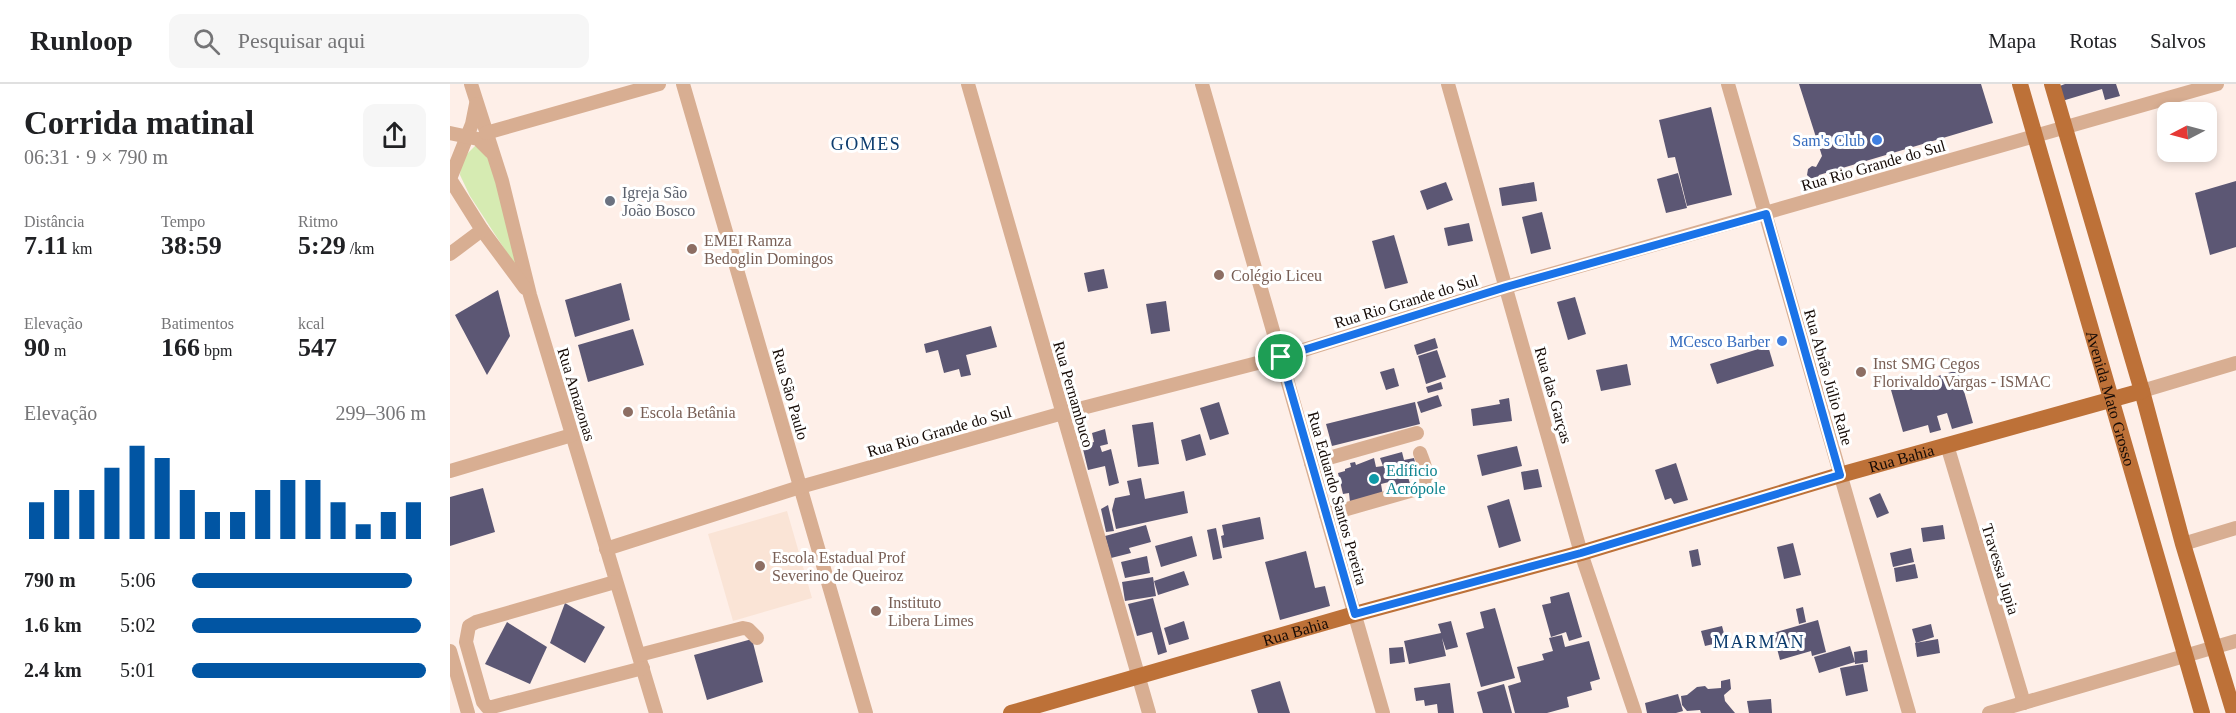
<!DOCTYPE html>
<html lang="pt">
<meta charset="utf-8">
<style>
:root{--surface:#fff;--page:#f6f6f6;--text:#202124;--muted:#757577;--line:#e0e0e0;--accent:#0155a3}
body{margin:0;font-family:"Times New Roman",serif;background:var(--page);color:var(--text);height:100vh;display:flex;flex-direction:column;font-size:22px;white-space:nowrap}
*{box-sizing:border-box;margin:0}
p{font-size:20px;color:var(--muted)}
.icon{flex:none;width:33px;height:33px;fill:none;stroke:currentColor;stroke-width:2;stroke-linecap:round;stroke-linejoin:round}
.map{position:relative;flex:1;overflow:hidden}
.panel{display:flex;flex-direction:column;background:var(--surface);width:450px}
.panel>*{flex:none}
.needle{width:39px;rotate:264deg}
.controls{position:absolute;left:1707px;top:18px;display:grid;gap:12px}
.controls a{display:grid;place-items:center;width:60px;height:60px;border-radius:12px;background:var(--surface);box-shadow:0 3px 9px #0003;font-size:30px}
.pin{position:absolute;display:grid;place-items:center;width:51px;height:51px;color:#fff;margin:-26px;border:3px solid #fff;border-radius:50%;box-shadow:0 2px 6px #0007}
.round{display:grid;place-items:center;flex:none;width:63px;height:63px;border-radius:12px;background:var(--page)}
.summary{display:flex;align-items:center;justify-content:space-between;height:102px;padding:0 24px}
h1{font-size:33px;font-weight:600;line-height:45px}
.figures{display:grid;grid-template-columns:repeat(3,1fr);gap:9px;height:102px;padding:6px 24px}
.figures div{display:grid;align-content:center}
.figures b{font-size:26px;font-weight:600}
.figures small{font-size:16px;font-weight:400}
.figures p{font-size:16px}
.chart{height:168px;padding:12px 24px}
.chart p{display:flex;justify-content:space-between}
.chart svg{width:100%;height:108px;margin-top:6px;stroke:var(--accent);stroke-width:6}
ul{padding:0 24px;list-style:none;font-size:20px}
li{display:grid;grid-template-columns:96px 72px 1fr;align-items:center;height:45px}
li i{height:15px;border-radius:8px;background:var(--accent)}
header{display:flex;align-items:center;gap:36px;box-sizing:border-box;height:84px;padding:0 30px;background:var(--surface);border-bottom:2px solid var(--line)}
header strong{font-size:28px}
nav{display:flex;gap:33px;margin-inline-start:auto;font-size:21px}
.search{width:420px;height:54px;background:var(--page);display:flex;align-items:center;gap:15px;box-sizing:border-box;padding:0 21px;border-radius:12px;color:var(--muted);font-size:22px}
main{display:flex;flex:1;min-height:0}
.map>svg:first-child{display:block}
.education{fill:#fae4d6}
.green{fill:#d6ebb2}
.building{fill:#5c5774}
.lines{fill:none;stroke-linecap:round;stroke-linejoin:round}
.minor{stroke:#d8ae92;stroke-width:14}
.major{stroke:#bd7138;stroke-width:16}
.route-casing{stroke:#fff;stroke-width:12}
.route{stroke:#1a73e8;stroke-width:8}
.shop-dot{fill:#3f7fe0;stroke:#fff;stroke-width:2}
.worship-dot{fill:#6b7280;stroke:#fff;stroke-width:2}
.education-dot{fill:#8d6e63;stroke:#fff;stroke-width:2}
.culture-dot{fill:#0f9aa8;stroke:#fff;stroke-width:2}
.labels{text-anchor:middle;stroke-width:6;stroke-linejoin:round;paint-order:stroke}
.shop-label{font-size:16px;fill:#366cbe;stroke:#fff;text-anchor:end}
.street-label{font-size:16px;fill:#160b06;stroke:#fff}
.worship-label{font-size:16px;fill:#5b616d;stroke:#fff;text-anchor:start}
.education-label{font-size:16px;fill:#785e54;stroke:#fff;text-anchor:start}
.culture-label{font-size:16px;fill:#0d838f;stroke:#fff;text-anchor:start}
.neighbourhood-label{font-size:18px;letter-spacing:1.5px;fill:#0d3c6e;stroke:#fff}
</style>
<header>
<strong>Runloop</strong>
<div class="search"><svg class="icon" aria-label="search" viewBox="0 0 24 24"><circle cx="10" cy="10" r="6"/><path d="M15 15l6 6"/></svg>Pesquisar aqui</div>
<nav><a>Mapa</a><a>Rotas</a><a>Salvos</a></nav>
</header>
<main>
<section class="panel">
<div class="summary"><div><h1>Corrida matinal</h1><p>06:31 · 9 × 790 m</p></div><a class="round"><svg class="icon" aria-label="share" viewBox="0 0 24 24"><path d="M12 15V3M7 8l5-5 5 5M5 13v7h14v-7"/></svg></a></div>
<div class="figures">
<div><p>Distância</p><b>7.11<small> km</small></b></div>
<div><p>Tempo</p><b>38:59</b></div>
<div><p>Ritmo</p><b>5:29<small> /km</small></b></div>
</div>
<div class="figures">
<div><p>Elevação</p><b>90<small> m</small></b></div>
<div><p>Batimentos</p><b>166<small> bpm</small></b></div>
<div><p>kcal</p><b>547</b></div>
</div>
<div class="chart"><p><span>Elevação</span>299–306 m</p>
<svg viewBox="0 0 160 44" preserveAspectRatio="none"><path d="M5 44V29M15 44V24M25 44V24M35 44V15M45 44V6M55 44V11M65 44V24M75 44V33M85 44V33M95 44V24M105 44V20M115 44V20M125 44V29M135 44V38M145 44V33M155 44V29"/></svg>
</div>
<ul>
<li><b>790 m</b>5:06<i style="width:94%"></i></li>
<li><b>1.6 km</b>5:02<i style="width:98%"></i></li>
<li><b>2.4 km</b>5:01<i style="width:100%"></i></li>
</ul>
</section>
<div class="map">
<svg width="1786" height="629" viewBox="0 0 1786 629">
<rect width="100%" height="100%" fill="#feefe8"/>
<path class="education" d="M337 427 362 514 283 537 258 450Z"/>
<path class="green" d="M26 61 37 70 46 96 72 192 20 112 10 91 11 80 17 70Z"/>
<g class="building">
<path d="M1349 0H1531L1543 39 1369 91 1367 95H1361L1357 91 1358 85 1362 82 1366 83 1372 72Z"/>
<path d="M1615 0H1666L1670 12 1655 16 1652 5 1612 17 1607 3Z"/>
<path d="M1261 23 1282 111 1237 122 1225 73 1218 74 1209 36Z"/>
<path d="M1228 89 1237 124 1216 129 1207 95Z"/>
<path d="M1786 97V163L1760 171 1745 109Z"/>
<path d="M996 98 1003 116 977 126 970 107Z"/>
<path d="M1084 98 1087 117 1052 122 1049 104Z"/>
<path d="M1092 128 1101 165 1081 170 1072 133Z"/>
<path d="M1019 139 1023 157 998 162 994 144Z"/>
<path d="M944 151 958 199 935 205 922 157Z"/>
<path d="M654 185 658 204 638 208 634 189Z"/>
<path d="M171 199 180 236 125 253 115 216Z"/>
<path d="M48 206 60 252 37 291 5 231Z"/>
<path d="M1125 213 1136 250 1118 256 1107 218Z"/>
<path d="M716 217 720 247 701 250 696 220Z"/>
<path d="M541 242 547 263 516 271 521 291 511 293 509 285 494 289 488 266 476 269 474 260Z"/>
<path d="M183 245 194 281 138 298 128 261Z"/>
<path d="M985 254 988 264 967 271 964 261Z"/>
<path d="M1318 262 1324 282 1267 300 1260 280Z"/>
<path d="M987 266 996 293 976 300 968 272Z"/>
<path d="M1177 280 1181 301 1151 307 1146 286Z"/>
<path d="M944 284 949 302 936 306 930 288Z"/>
<path d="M1508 286 1523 339 1502 345 1497 329 1487 332 1491 346 1480 349 1478 341 1453 348 1441 306Z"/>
<path d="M991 298 993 305 978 309 976 303Z"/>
<path d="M988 311 992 322 971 329 967 318Z"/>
<path d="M1059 314 1062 337 1023 342 1021 325 1050 320 1049 316Z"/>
<path d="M769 318 779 350 760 356 750 324Z"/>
<path d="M965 318 970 340 882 362 876 340Z"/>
<path d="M703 338 709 380 688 383 682 341Z"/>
<path d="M655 345 658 360 650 362 652 368 661 365 669 399 659 402 655 382 638 386 632 361 644 358 642 349Z"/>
<path d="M750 350 756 371 736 377 731 356Z"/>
<path d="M1067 362 1072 382 1032 392 1027 371Z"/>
<path d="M952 368 954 376 964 374 968 390 958 393 961 403 941 407 939 398 931 400 933 412 900 418 899 409 893 410 888 389 895 387V385L901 383 900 379 905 378 906 381 924 374 926 383 933 382 930 374Z"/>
<path d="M1226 379 1238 416 1224 420 1221 414 1215 416 1205 386Z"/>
<path d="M1088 385 1092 403 1074 406 1071 388Z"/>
<path d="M691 394 695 415 734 407 738 429 666 445 662 426 665 414 680 411 677 397Z"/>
<path d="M33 404 45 448 0 462V413Z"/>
<path d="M1430 409 1439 429 1427 434 1419 414Z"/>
<path d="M1059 415 1071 457 1049 464 1037 422Z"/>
<path d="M658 421 664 447 656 448 651 425Z"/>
<path d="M810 433 814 455 773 464 771 452 774 451 772 441Z"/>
<path d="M696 441 701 458 679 464 681 469 661 474 655 452Z"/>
<path d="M1493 441 1495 455 1473 458 1471 444Z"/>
<path d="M766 444 772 474 763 476 757 446Z"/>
<path d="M742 452 747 472 711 483 705 462Z"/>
<path d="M1343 459 1351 491 1334 495 1327 463Z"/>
<path d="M1461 464 1464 478 1443 483 1440 469Z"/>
<path d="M1248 465 1251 481 1242 483 1239 467Z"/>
<path d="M856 467 865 504 875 502 880 522 830 536 815 478Z"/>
<path d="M697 472 700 489 675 494 671 478Z"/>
<path d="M1465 480 1468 494 1446 498 1444 484Z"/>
<path d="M734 487 739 501 708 511 704 497Z"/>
<path d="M703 493 706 512 675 517 672 498Z"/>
<path d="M1119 508 1132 553 1119 557 1116 548 1101 553 1092 521 1101 519 1100 513Z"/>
<path d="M703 514 717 568 708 571 702 548 687 552 678 520Z"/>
<path d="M115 519 155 543 135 579 100 559Z"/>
<path d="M1353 523 1356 538 1349 540 1346 525Z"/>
<path d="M1045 524 1065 594 1031 603 1016 549 1034 544 1030 528Z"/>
<path d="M1368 536 1376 568 1362 572 1361 567 1330 576 1323 549Z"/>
<path d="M734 537 739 555 719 561 714 544Z"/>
<path d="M1001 537 1008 563 996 566 992 554 996 572 959 580 954 557 991 549 988 540Z"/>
<path d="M57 538 97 563 80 600 35 580Z"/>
<path d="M1481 540 1484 553 1466 559 1462 545Z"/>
<path d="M1272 542 1276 557 1255 562 1251 547Z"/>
<path d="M1112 551 1115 563 1139 557 1150 595 1140 598 1142 606 1117 613 1119 623 1097 629H1065L1058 602 1071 598 1067 583 1094 576 1092 570 1103 567 1099 554Z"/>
<path d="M302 555 313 598 257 616 244 571Z"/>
<path d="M1488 555 1490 569 1467 573 1465 559Z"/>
<path d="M1400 562 1405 578 1369 589 1364 573Z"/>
<path d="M953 563 955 578 940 580 939 564Z"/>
<path d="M1417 566 1418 578 1405 580 1404 568Z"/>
<path d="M1413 580 1418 607 1396 612 1390 584Z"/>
<path d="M1280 595 1281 605 1274 611 1275 617 1285 629H1251L1250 626 1237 627 1232 621 1231 612 1237 611 1247 603 1255 602 1258 605 1271 604V597Z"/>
<path d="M830 597 840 629H808L801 606Z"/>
<path d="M1000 599 1004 629H988L987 620 975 622 974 616 966 617 964 604Z"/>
<path d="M1054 600 1062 629H1033L1027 608Z"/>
<path d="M1228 610 1233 627 1226 629H1197L1195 619Z"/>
<path d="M1321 615 1322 629H1299L1297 617Z"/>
</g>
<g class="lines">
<g class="minor">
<path d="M21 0 52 97 80 211 206 629"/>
<path d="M233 0 416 629"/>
<path d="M518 0 699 629"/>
<path d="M752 0 933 629"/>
<path d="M998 0 1131 469 1185 629"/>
<path d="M1278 0 1459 629"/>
<path d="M26 20 22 40 0 95 32 146 75 204"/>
<path d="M0 49 28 55 41 68"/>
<path d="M36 49 209 0"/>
<path d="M0 170 32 146"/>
<path d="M1692 307 1786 279"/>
<path d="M1497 361 1574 619"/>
<path d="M861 379 967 349"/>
<path d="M0 387 122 351"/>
<path d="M876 431 974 403C980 392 974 380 970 369"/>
<path d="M1733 460 1786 444"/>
<path d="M156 465 350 403 613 329 831 273 1056 203 1767 0"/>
<path d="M165 498 26 538 19 542 16 558 33 618 37 623H42L193 584"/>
<path d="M0 567 18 629"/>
<path d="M189 571 293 544 298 545 307 554"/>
<path d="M1539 629 1786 557"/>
</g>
<g class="major">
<path id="s1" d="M1570 0 1752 629"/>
<path d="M1602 0 1692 307 1733 460 1784 629"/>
<path id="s2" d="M561 629 905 530 1131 469 1390 391 1692 307"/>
</g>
</g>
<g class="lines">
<g class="route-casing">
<path id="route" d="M1316 130 1390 391 1131 469 905 530 831 273 1056 203Z"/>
</g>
<use href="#route" class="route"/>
</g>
<g class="shop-dot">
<circle cx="1427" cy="56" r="6"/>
<circle cx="1332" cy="257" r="6"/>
</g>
<circle class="worship-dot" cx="160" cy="117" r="6"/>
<g class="education-dot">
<circle cx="242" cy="165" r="6"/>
<circle cx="769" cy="191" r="6"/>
<circle cx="1411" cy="288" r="6"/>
<circle cx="178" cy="328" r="6"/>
<circle cx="310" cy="482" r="6"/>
<circle cx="426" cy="527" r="6"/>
</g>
<circle class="culture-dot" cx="924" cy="395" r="6"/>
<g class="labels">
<g class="shop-label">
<text x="1415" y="62">Sam's Club</text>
<text x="1320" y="263">MCesco Barber</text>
</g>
<g class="street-label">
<text transform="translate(1423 81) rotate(-16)" y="6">Rua Rio Grande do Sul</text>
<text transform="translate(956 217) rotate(-17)" y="6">Rua Rio Grande do Sul</text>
<text transform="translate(1379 293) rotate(74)" y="6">Rua Abrão Júlio Rahe</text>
<text transform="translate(127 310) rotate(73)" y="6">Rua Amazonas</text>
<text transform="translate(341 310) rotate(74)" y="6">Rua São Paulo</text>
<text transform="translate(624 310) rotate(74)" y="6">Rua Pernambuco</text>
<text transform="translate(1104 311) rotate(74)" y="6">Rua das Garças</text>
<text dy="6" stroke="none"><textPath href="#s1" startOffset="327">Avenida Mato Grosso</textPath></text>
<text transform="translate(489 347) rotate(-16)" y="6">Rua Rio Grande do Sul</text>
<text dy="6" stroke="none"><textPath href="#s2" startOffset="926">Rua Bahia</textPath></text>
<text transform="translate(888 414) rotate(74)" y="6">Rua Eduardo Santos Pereira</text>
<text transform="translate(1551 485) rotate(73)" y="6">Travessa Jupia</text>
<text dy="6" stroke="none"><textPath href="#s2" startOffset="296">Rua Bahia</textPath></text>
</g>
<g class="worship-label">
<text x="172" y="114">Igreja São<tspan x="172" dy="18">João Bosco</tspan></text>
</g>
<g class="education-label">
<text x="254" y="162">EMEI Ramza<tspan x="254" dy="18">Bedoglin Domingos</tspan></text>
<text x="781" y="197">Colégio Liceu</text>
<text x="1423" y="285">Inst SMG Cegos<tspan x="1423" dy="18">Florivaldo Vargas - ISMAC</tspan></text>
<text x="190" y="334">Escola Betânia</text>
<text x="322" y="479">Escola Estadual Prof<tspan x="322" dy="18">Severino de Queiroz</tspan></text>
<text x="438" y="524">Instituto<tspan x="438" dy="18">Libera Limes</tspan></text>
</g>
<g class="culture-label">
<text x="936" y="392">Edificio<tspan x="936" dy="18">Acrópole</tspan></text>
</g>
<g class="neighbourhood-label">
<text x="416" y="66">GOMES</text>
<text x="1309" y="564">MARMAN</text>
</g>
</g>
</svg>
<div class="controls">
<a><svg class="needle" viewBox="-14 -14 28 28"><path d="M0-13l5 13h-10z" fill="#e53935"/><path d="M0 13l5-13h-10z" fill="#757577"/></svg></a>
</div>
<div class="pin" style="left:831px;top:273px;background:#1e9e55"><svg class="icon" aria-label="arrive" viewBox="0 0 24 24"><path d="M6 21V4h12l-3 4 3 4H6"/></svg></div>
</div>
</main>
